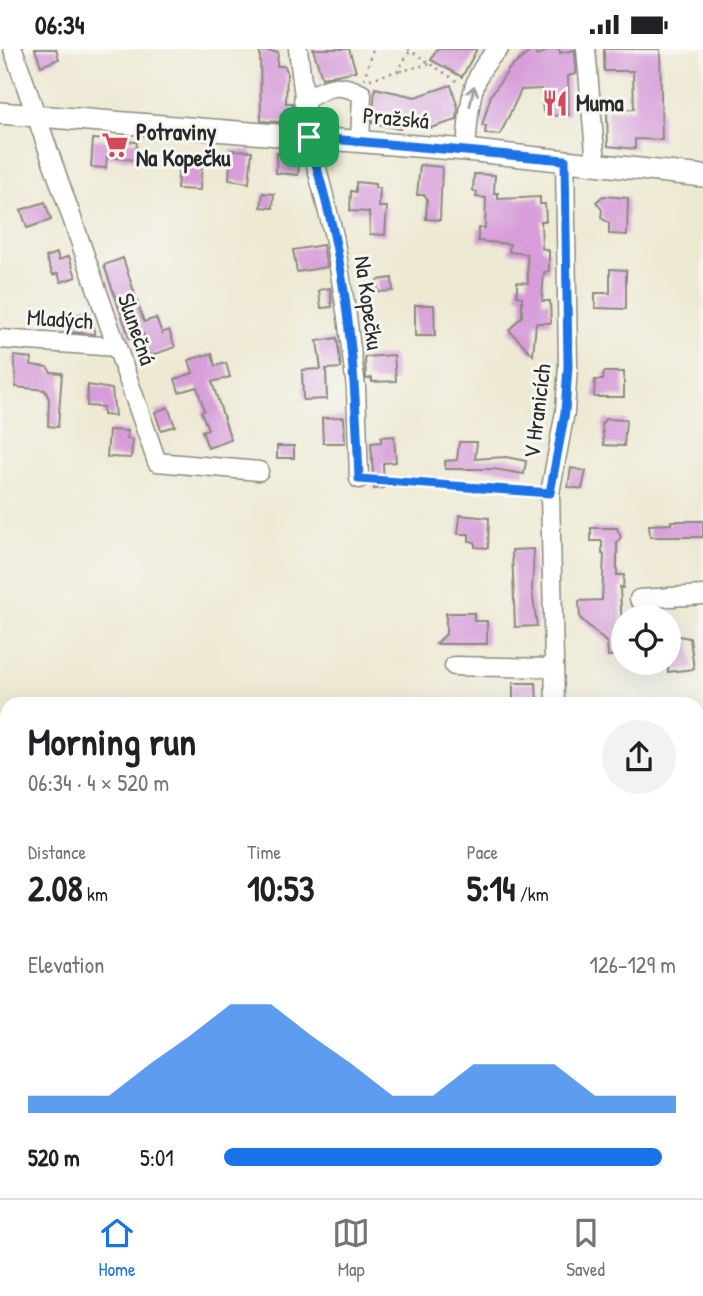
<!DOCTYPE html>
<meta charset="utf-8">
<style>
:root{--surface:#fff;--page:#f2f2f2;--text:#202124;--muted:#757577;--line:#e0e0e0;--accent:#1a73e8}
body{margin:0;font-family:"Patrick Hand",sans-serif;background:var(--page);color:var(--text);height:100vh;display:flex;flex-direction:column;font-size:26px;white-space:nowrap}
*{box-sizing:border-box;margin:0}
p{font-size:23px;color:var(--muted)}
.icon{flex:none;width:38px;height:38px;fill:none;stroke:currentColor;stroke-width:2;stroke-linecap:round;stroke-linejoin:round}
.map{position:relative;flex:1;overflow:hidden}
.side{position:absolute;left:0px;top:648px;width:704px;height:502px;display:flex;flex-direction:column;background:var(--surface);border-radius:21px 21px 0 0;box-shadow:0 7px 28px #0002}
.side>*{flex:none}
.buttons{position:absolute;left:611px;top:556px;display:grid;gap:14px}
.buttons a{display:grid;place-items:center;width:70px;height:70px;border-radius:50%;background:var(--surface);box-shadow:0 7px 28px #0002;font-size:35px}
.pin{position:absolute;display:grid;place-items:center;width:60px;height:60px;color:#fff;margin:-30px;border-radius:14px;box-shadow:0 4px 10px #0006}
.round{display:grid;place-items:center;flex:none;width:74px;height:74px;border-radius:37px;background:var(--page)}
.head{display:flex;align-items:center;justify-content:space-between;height:119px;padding:0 28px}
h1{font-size:38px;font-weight:700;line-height:52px}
.figures{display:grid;grid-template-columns:repeat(3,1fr);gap:10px;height:119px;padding:7px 28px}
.figures div{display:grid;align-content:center}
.figures b{font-size:35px;font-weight:700}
.figures small{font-size:19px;font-weight:400}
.figures p{font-size:19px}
.chart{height:196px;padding:14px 28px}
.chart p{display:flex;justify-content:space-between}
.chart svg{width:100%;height:126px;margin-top:7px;fill:var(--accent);opacity:.7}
ul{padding:0 28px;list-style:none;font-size:23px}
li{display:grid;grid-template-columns:112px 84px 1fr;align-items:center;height:52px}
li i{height:18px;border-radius:9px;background:var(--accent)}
.status{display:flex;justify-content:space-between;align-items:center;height:49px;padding:0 35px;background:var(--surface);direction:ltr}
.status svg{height:19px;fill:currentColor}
.tabs{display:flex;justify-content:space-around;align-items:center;height:98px;border-top:2px solid var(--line);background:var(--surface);font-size:19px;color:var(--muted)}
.tabs a{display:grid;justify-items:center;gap:4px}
.tabs .active{color:var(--accent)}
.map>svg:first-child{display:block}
.industrial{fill:#ccbfd4}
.building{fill:#d79cd9}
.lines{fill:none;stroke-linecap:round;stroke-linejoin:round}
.minor-casing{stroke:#8c8a7f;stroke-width:21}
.tertiary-casing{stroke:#8c8a7f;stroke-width:24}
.path{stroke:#8c8a7f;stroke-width:2.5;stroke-dasharray:2 5;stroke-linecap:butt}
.minor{stroke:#fff;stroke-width:18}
.tertiary{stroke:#fff;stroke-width:21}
.oneway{stroke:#a0a0a0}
.route-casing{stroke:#fff;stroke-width:14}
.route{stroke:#1a73e8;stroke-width:9}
.labels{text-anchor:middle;stroke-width:6;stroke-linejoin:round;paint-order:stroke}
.poi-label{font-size:23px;font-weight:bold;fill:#2b2b2b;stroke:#f6f6f2;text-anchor:start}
.street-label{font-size:23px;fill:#2b2b2b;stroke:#f6f6f2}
</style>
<div class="status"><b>06:34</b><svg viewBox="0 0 49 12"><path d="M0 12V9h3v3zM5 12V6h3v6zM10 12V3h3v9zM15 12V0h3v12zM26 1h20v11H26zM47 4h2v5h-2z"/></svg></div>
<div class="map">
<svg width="703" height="1149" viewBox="0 0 703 1149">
<rect width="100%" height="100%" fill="#f6f6f2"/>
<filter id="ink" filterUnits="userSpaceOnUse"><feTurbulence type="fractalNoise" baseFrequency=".0143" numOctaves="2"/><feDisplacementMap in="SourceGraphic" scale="14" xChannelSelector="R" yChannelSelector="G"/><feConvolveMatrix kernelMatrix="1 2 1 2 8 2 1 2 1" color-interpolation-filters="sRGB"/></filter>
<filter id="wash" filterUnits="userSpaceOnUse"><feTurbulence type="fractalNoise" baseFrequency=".00686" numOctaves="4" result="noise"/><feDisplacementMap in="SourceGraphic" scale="28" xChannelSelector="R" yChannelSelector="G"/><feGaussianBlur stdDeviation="1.57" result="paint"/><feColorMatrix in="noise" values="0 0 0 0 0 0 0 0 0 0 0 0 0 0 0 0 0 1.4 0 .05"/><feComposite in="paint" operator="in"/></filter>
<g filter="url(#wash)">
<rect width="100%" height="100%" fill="#ede9d3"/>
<path class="industrial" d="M313 1143H547L551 1149H318Z"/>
<g id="blocks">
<g class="building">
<path d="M35 0H56L59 10 41 17Z"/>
<path d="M313 0H349L356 22 322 29Z"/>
<path d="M437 0H477L462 28 431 11Z"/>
<path d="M533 0 537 7 550 0H559L560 4 575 1 576 25 568 27 569 66 548 67 543 62 541 40 521 41 500 86 485 85 486 77H482L491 46 510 19Z"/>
<path d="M604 0H660L662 91 635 90V100L608 97 607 61 634 60 633 22H604Z"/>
<path d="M260 2 278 3 277 17H285L287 23 286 54H292L296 74 261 72Z"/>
<path d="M451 36 458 59 457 71 430 79 429 76 401 77 400 80 372 74 375 39 415 48Z"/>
<path d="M93 90 137 93 135 111 107 108 106 119 91 118Z"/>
<path d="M231 101 252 102 249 134 229 131Z"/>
<path d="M277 104 300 106 298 126 276 124Z"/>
<path d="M187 107H198L197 114 202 115 200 141 177 140 179 113 186 114Z"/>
<path d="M420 116 442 118 440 171 426 170 427 150 425 146H417Z"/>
<path d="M474 125 495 126 494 144H498V150L540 148V155H545L546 172H541L542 199 549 202V222L544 223 542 252H550L551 274H536L533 306 509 281 522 267V248L517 247V233L528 234 527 205 509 203 510 195 478 192V179H485L486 149 476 148 477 143 473 142Z"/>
<path d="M356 133 375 135V139H380L379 158H387L385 186 370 185 369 163 350 162 351 142 356 143Z"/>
<path d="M263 144 274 145 273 159 261 158Z"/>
<path d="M603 147 628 149 627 186 609 185V174L601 169 602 161 596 153Z"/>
<path d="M45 153 51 171 27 179 21 161Z"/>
<path d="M323 196 327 218 297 223 293 201Z"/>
<path d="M57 204 59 211 69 207 76 228 61 233 58 224 53 226 46 208Z"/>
<path d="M123 209 144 273 156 269 162 284 169 281 175 298 150 307 143 285 130 290 104 216Z"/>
<path d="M610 220 626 221V260L595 259V244H610Z"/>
<path d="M392 229 393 242 378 243 377 231Z"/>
<path d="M330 239 332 258 321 259 319 241Z"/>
<path d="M415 256H434L435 287H415Z"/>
<path d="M88 263 95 285 64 283 65 268Z"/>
<path d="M337 289 341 319 326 320 327 350 303 351 302 321 321 320 317 292Z"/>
<path d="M212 304 215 317 226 314 230 328 212 333 231 391 208 399 202 382 208 380 201 363 204 361 197 338 179 343 175 330 193 324 189 311Z"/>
<path d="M394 306 396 332 372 333V329L366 330 365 308Z"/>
<path d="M14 307 32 309 31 316 47 318 51 323 62 324 58 378 48 377 49 350 45 341 16 338Z"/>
<path d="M604 323H624V348H594L595 331H603Z"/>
<path d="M88 336 112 340 115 367 103 366V358L87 357Z"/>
<path d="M168 358 175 377 161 381 155 363Z"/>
<path d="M344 368 345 394H323L322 369Z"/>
<path d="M605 370 626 371 624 397 604 396 602 376Z"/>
<path d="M109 381 128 382 127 390 133 391 131 409 107 408Z"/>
<path d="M394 387 396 413 383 414 384 439 374 440 371 394 381 393V388Z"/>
<path d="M459 393H477L475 410 506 408 526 412 524 425 493 420H445V412L457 411Z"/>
<rect x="277" y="397" width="17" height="12"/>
<path d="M571 419 586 422 582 440 568 438Z"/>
<path d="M460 466 489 469 488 499 475 498V493L469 492V485H458Z"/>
<path d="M671 472H703V488H650L649 476 671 475Z"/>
<path d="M591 479H617L621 488 617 493V526H624L623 539 620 538 623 606 608 607 607 594 580 569 579 552 602 551 604 505H602V492H591Z"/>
<path d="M534 500 532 541 537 577 515 578 512 501Z"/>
<path d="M446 564H474V572H487V595H436L446 585Z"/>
<path d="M679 587 690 589 694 620 668 623V589Z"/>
<path d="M513 634H536L537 654H513Z"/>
</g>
</g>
</g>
<g filter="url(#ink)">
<use href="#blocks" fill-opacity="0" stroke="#8c8a7f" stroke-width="2"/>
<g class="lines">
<g class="minor-casing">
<g id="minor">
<path d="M13 0 157 413 259 422"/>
<path d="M298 0 309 88 334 187 347 268 356 338 359 430"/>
<path d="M586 0 596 114"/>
<path d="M303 52C327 38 336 32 362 45L360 92"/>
<path d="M466 101C469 64 468 26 499 0"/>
<path d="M0 290 117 298"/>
<path d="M639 550 703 546"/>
<path d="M454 617 554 619"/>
<path d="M555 654 550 444 565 363 568 317 565 111"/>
</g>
</g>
<g class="tertiary-casing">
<g id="tertiary">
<path d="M0 64 466 101 703 127"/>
<path d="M0 751 7 760"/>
<path d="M295 1143 300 1149"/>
</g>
</g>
<g class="path">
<path d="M408 0 458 33"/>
<path d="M400 22 430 15"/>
<path d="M364 30 373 0"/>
<path d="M370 30 398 22 411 0"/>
<path d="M375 431 536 443"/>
<path d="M694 1149H695"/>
</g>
<use href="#minor" class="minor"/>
<use href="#tertiary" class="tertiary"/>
</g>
<defs><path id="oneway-shaft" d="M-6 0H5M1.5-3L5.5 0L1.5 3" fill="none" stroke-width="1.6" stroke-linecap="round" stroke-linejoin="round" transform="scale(1.75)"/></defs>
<use class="oneway" href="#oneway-shaft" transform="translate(472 47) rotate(-78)"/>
</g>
<g class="lines" filter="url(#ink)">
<g class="route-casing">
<path id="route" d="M309 88 565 111 568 317 565 363 550 444 359 430C356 348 351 266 334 186 327 153 317 121 309 88Z"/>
</g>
<use href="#route" class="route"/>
</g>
<defs>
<g id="restaurant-bare" transform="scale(2.1)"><path d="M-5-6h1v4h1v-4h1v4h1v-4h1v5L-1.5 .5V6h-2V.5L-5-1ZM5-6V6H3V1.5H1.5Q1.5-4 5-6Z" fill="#d1495b" stroke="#f6f6f2" stroke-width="2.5" paint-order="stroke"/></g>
<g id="supermarket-bare" transform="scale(2.1)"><path d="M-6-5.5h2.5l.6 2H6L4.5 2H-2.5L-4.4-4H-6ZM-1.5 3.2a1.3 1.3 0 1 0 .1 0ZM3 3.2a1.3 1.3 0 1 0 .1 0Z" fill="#d1495b" stroke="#f6f6f2" stroke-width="2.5" paint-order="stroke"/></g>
</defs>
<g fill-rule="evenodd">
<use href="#restaurant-bare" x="555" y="54"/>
<use href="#supermarket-bare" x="115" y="96"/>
</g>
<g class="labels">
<g class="poi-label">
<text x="576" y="62">Muma</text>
<text x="136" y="91">Potraviny<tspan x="136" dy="26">Na Kopečku</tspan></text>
</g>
<g class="street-label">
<text transform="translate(396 69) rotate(5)" y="8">Pražská</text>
<text transform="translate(369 254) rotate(82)" y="8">Na Kopečku</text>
<text transform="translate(60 270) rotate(4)" y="8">Mladých</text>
<text transform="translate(137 280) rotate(71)" y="8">Slunečná</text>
<text transform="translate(537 362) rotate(-83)" y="8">V Hranicích</text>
</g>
</g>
</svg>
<div class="buttons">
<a><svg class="icon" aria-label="locate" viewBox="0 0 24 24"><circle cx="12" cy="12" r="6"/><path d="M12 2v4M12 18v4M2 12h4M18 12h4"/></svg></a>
</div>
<div class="pin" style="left:309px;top:88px;background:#1e9e55"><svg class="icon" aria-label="arrive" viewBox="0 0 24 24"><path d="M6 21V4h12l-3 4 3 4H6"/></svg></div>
<section class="side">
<div class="head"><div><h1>Morning run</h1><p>06:34 · 4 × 520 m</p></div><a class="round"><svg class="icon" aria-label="share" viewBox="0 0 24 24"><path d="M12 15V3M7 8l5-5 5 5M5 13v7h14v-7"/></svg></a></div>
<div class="figures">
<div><p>Distance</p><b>2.08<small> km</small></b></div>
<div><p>Time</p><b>10:53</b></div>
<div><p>Pace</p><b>5:14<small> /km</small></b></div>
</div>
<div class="chart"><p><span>Elevation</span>126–129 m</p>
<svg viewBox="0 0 160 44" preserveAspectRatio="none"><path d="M0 44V38L10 38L20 38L30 27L40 17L50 6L60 6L70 17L80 27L90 38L100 38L110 27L120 27L130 27L140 38L150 38L160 38V44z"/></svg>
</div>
<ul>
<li><b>520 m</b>5:01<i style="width:97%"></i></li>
</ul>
</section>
</div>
<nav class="tabs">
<a class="active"><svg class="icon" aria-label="home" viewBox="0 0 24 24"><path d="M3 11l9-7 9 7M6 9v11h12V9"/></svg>Home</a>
<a><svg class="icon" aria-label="map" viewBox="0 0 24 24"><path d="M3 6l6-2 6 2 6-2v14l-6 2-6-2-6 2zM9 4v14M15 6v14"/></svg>Map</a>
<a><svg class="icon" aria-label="saved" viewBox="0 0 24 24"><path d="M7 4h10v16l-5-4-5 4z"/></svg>Saved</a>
</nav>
